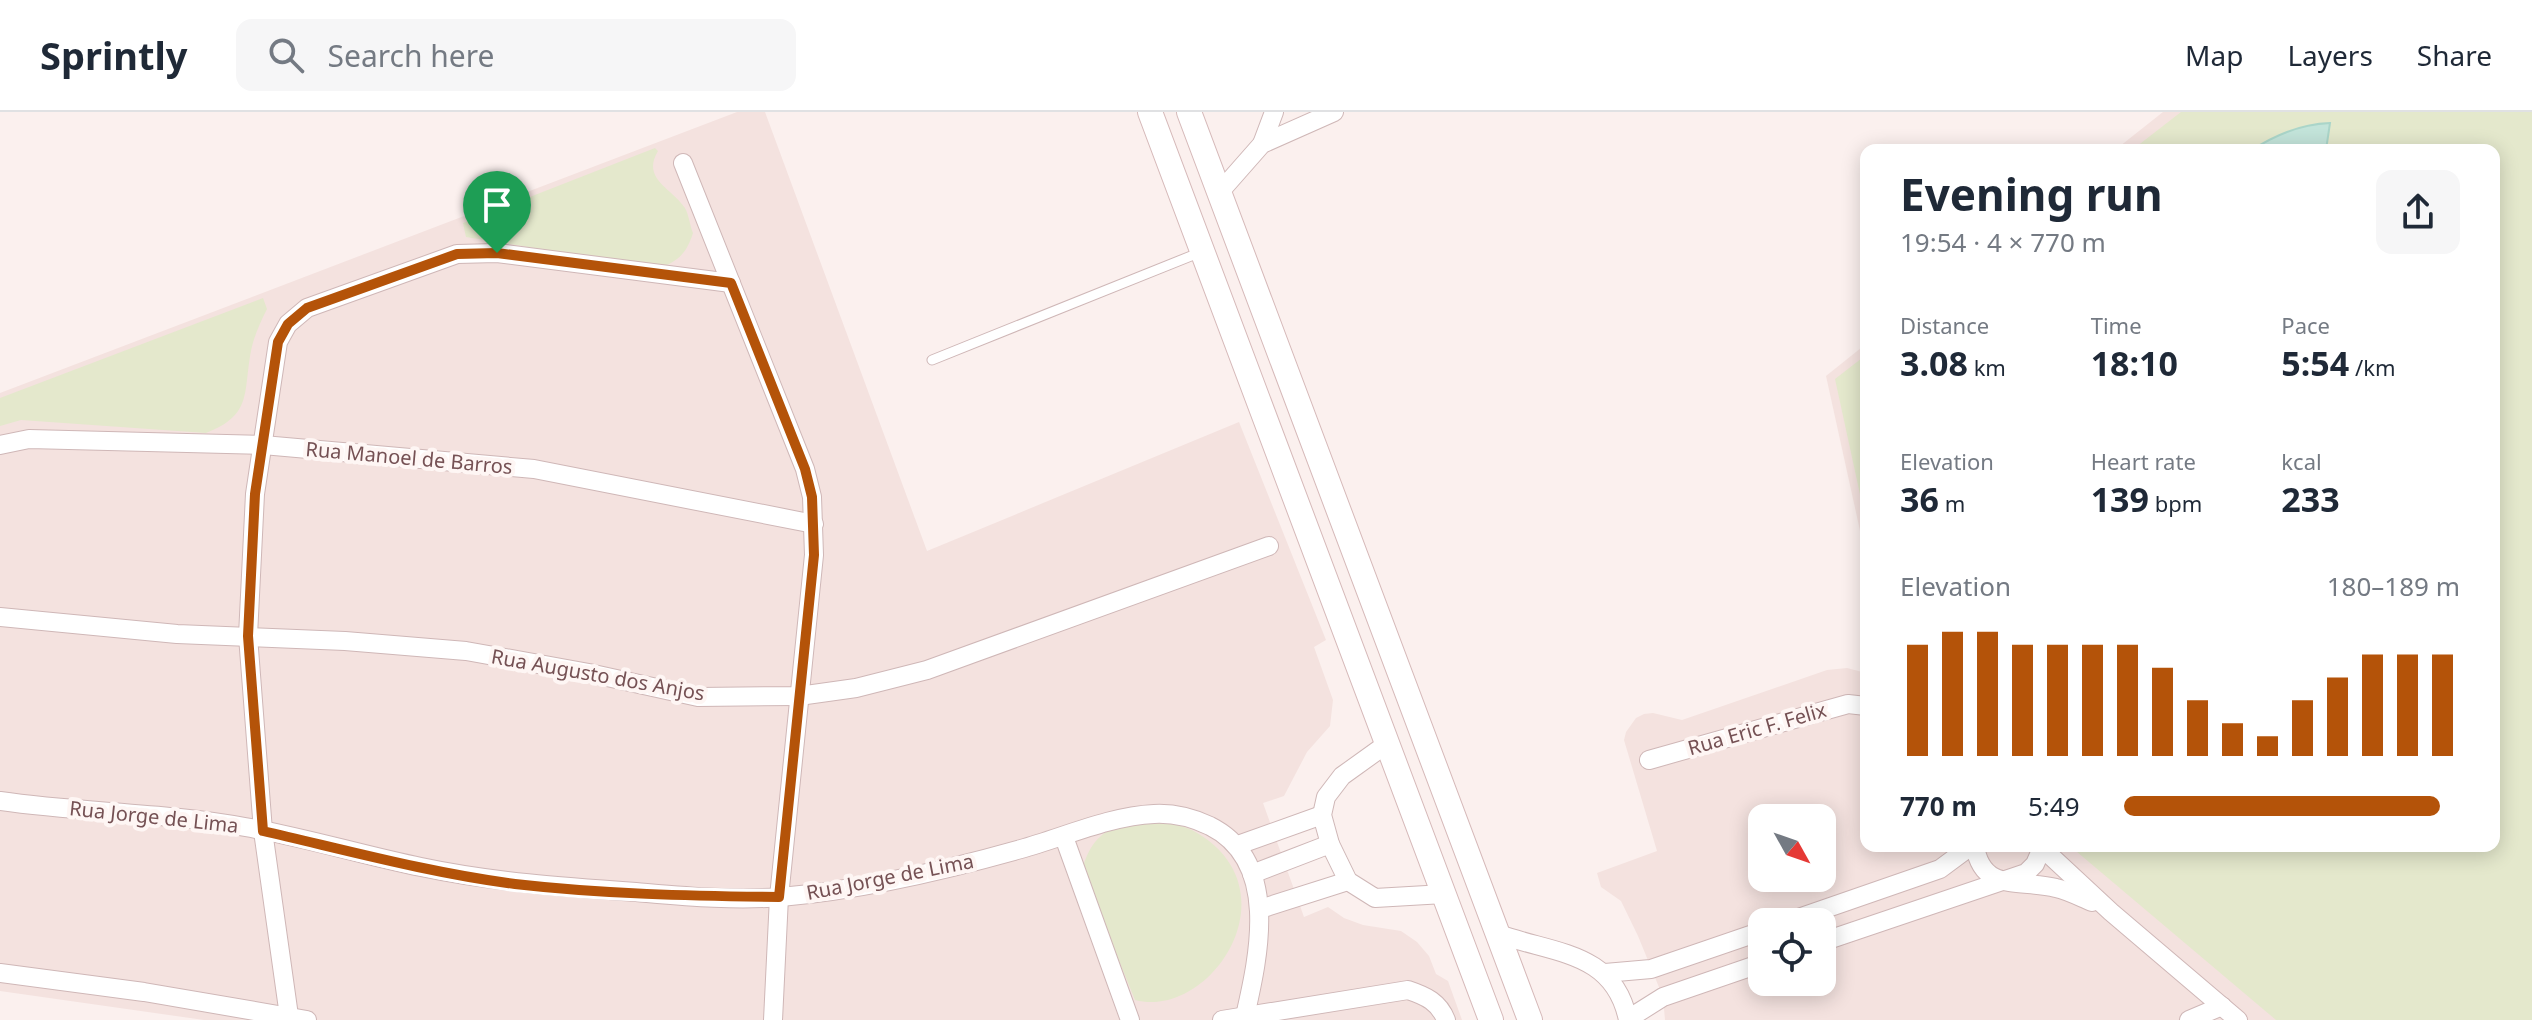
<!DOCTYPE html>
<meta charset="utf-8">
<style>
:root{--surface:#fff;--page:#f6f6f7;--text:#1f2937;--muted:#747a83;--line:#e0e1e3;--accent:#b45309}
body{margin:0;font-family:"Noto Sans",sans-serif;background:var(--page);color:var(--text);height:100vh;display:flex;flex-direction:column;font-size:30px;white-space:nowrap}
*{box-sizing:border-box;margin:0}
p{font-size:26px;color:var(--muted)}
.icon{flex:none;width:44px;height:44px;fill:none;stroke:currentColor;stroke-width:2;stroke-linecap:round;stroke-linejoin:round}
.map{position:relative;flex:1;overflow:hidden}
.details{position:absolute;left:1860px;top:32px;width:640px;height:708px;display:flex;flex-direction:column;background:var(--surface);border-radius:16px;box-shadow:0 4px 20px #0003}
.details>*{flex:none}
.needle{width:52px;rotate:130deg}
.controls{position:absolute;left:1748px;top:692px;display:grid;gap:16px}
.controls a{display:grid;place-items:center;width:88px;height:88px;border-radius:16px;background:var(--surface);box-shadow:0 4px 20px #0003;font-size:40px}
.pin{position:absolute;display:grid;place-items:center;width:68px;height:68px;color:#fff;margin:-82px -34px;border-radius:50% 50% 50% 0;rotate:-45deg;box-shadow:0 0 8px #0007}
.pin .icon{rotate:45deg}
.round{display:grid;place-items:center;flex:none;width:84px;height:84px;border-radius:16px;background:var(--page)}
.overview{display:flex;align-items:center;justify-content:space-between;height:136px;padding:0 40px}
h1{font-size:44px;font-weight:700;line-height:60px}
.figures{display:grid;grid-template-columns:repeat(3,1fr);gap:12px;height:136px;padding:8px 40px}
.figures div{display:grid;align-content:center}
.figures b{font-size:34px;font-weight:700}
.figures small{font-size:22px;font-weight:400}
.figures p{font-size:22px}
.chart{height:224px;padding:16px 40px}
.chart p{display:flex;justify-content:space-between}
.chart svg{width:100%;height:144px;margin-top:8px;stroke:var(--accent);stroke-width:6}
ul{padding:0 40px;list-style:none;font-size:26px}
li{display:grid;grid-template-columns:128px 96px 1fr;align-items:center;height:60px}
li i{height:20px;border-radius:10px;background:var(--accent)}
header{display:flex;align-items:center;gap:48px;box-sizing:border-box;height:112px;padding:0 40px;background:var(--surface);border-bottom:2px solid var(--line)}
header strong{font-size:38px}
nav{display:flex;gap:44px;margin-inline-start:auto;font-size:28px}
.search{width:560px;height:72px;background:var(--page);display:flex;align-items:center;gap:20px;box-sizing:border-box;padding:0 28px;border-radius:16px;color:var(--muted);font-size:30px}
.map>svg:first-child{display:block}
.residential{fill:#f4e2df;fill-rule:evenodd}
.green{fill:#e4e8cc}
.water{fill:#c3e4da;stroke:#aad5c9;stroke-width:2}
.lines{fill:none;stroke-linecap:round;stroke-linejoin:round}
.lane-casing{stroke:#cfb7b7;stroke-width:11}
.street-casing{stroke:#cfb7b7;stroke-width:20}
.secondary-casing{stroke:#d6b9b9;stroke-width:26}
.lane{stroke:#fff;stroke-width:9}
.street{stroke:#fff;stroke-width:18}
.secondary{stroke:#fff;stroke-width:24}
.route-casing{stroke:#fff;stroke-width:16}
.route{stroke:#b45309;stroke-width:10}
.labels{text-anchor:middle;stroke-width:8;stroke-linejoin:round;paint-order:stroke}
.street-label{font-size:20px;fill:#755154;stroke:#fef6f4}
</style>
<header>
<strong>Sprintly</strong>
<div class="search"><svg class="icon" aria-label="search" viewBox="0 0 24 24"><circle cx="10" cy="10" r="6"/><path d="M15 15l6 6"/></svg>Search here</div>
<nav><a>Map</a><a>Layers</a><a>Share</a></nav>
</header>
<div class="map">
<svg width="2532" height="908" viewBox="0 0 2532 908">
<rect width="100%" height="100%" fill="#fbf0ee"/>
<g class="residential">
<path d="M737 0H765L927 439 1239 310 1326 528 1314 535 1333 588 1330 614 1307 640 1284 684 1263 691 1304 805 1328 795 1344 806 1363 813 1401 819 1417 830 1429 844 1436 862 1448 869 1462 908H204L0 879V281Z"/>
<path d="M2163 0H2532V908H1665L1663 885 1638 824 1621 789 1601 775 1597 761 1657 739 1624 628 1626 620 1636 606 1644 602 1653 601 1682 608 1827 558 1847 556 1866 561V734H2494V38H2115ZM1762 706H1822V766H1762ZM1762 810H1822V870H1762Z"/>
<path d="M1866 232V446L1826 264Z"/>
</g>
<g class="green">
<path d="M2181 0H2532V908H2276L2070 734H2494V38H2132Z"/>
<path d="M655 36 658 39C641 67 672 76 685 96 689 103 690 114 693 121 687 140 679 149 660 156L466 125 463 111Z"/>
<path d="M263 186 267 197C260 211 254 224 251 239 243 280 253 303 206 321L21 308 0 314V286Z"/>
<path d="M1866 243V410L1835 267Z"/>
<path d="M1163 708C1173 711 1183 714 1192 718 1298 775 1212 908 1135 888L1082 758C1096 711 1120 713 1163 708Z"/>
</g>
<path class="water" d="M2330 11 2326 38H2252C2275 23 2302 12 2330 11Z"/>
<g class="lines">
<g class="lane-casing">
<path id="lane" d="M932 248 1201 140"/>
</g>
<g class="street-casing">
<g id="street">
<path d="M1262 32 1274 0"/>
<path d="M683 51 805 357 812 385 814 443 779 785 773 908"/>
<path d="M1218 82 1262 32 1334 0"/>
<path d="M0 333 29 327 263 333 534 357 814 412"/>
<path d="M0 505 177 522 345 529 466 539 589 561 698 585 799 584 856 576 927 558 1269 434"/>
<path d="M1388 631 1342 664 1326 685 1322 703 1330 732 1348 769 1375 786 1444 782"/>
<path d="M1649 648 1848 592 1866 594"/>
<path d="M0 689C81 701 164 700 245 715 304 725 362 743 421 755 492 770 564 775 636 780 683 784 733 789 781 785 861 778 943 759 1021 737 1064 725 1110 704 1154 702 1173 701 1193 706 1210 714 1280 749 1259 843 1245 904"/>
<path d="M1064 725 1130 908"/>
<path d="M1238 733 1322 703"/>
<path d="M1975 734C1982 781 2022 767 2056 776 2069 779 2080 785 2092 790"/>
<path d="M2040 734 2111 800 2238 908"/>
<path d="M1252 762 1330 732"/>
<path d="M1260 797 1348 769"/>
<path d="M1787 810 1940 757 1971 734"/>
<path d="M1499 822C1554 842 1614 839 1628 908"/>
<path d="M1822 830 2026 761 2035 752 2042 736"/>
<path d="M0 861 144 880 307 908"/>
<path d="M1605 861 1651 857 1762 819"/>
<path d="M289 904 263 719 248 524 255 382 278 230 288 212 307 196 457 142 497 141 731 171"/>
<path d="M1628 907 1663 885 1762 851"/>
<path d="M1222 908 1408 878C1426 884 1439 890 1446 908"/>
<path d="M2189 908 2222 894"/>
</g>
</g>
<g class="secondary-casing">
<g id="secondary">
<path d="M1150 0 1491 908"/>
<path d="M1189 0 1530 908"/>
</g>
</g>
<use href="#lane" class="lane"/>
<use href="#street" class="street"/>
<use href="#secondary" class="secondary"/>
</g>
<g class="lines">
<g class="route-casing">
<path id="route" d="M497 141 731 171 805 357 812 385 814 443 779 785C691 784 602 782 515 772 430 761 346 738 263 719L248 524 255 382 278 230 288 212 307 196 457 142Z"/>
</g>
<use href="#route" class="route"/>
</g>
<g class="labels">
<g class="street-label">
<text transform="translate(409 346) rotate(5)" y="7">Rua Manoel de Barros</text>
<text transform="translate(598 563) rotate(10)" y="7">Rua Augusto dos Anjos</text>
<text transform="translate(1757 617) rotate(-16)" y="7">Rua Eric F. Felix</text>
<text transform="translate(154 705) rotate(6)" y="7">Rua Jorge de Lima</text>
<text transform="translate(890 765) rotate(-11)" y="7">Rua Jorge de Lima</text>
</g>
</g>
</svg>
<div class="controls">
<a><svg class="needle" viewBox="-14 -14 28 28"><path d="M0-13l5 13h-10z" fill="#e53935"/><path d="M0 13l5-13h-10z" fill="#747a83"/></svg></a>
<a><svg class="icon" aria-label="locate" viewBox="0 0 24 24"><circle cx="12" cy="12" r="6"/><path d="M12 2v4M12 18v4M2 12h4M18 12h4"/></svg></a>
</div>
<div class="pin" style="left:497px;top:141px;background:#1e9e55"><svg class="icon" aria-label="arrive" viewBox="0 0 24 24"><path d="M6 21V4h12l-3 4 3 4H6"/></svg></div>
<section class="details">
<div class="overview"><div><h1>Evening run</h1><p>19:54 · 4 × 770 m</p></div><a class="round"><svg class="icon" aria-label="share" viewBox="0 0 24 24"><path d="M12 15V3M7 8l5-5 5 5M5 13v7h14v-7"/></svg></a></div>
<div class="figures">
<div><p>Distance</p><b>3.08<small> km</small></b></div>
<div><p>Time</p><b>18:10</b></div>
<div><p>Pace</p><b>5:54<small> /km</small></b></div>
</div>
<div class="figures">
<div><p>Elevation</p><b>36<small> m</small></b></div>
<div><p>Heart rate</p><b>139<small> bpm</small></b></div>
<div><p>kcal</p><b>233</b></div>
</div>
<div class="chart"><p><span>Elevation</span>180–189 m</p>
<svg viewBox="0 0 160 44" preserveAspectRatio="none"><path d="M5 44V10M15 44V6M25 44V6M35 44V10M45 44V10M55 44V10M65 44V10M75 44V17M85 44V27M95 44V34M105 44V38M115 44V27M125 44V20M135 44V13M145 44V13M155 44V13"/></svg>
</div>
<ul>
<li><b>770 m</b>5:49<i style="width:94%"></i></li>
</ul>
</section>
</div>
